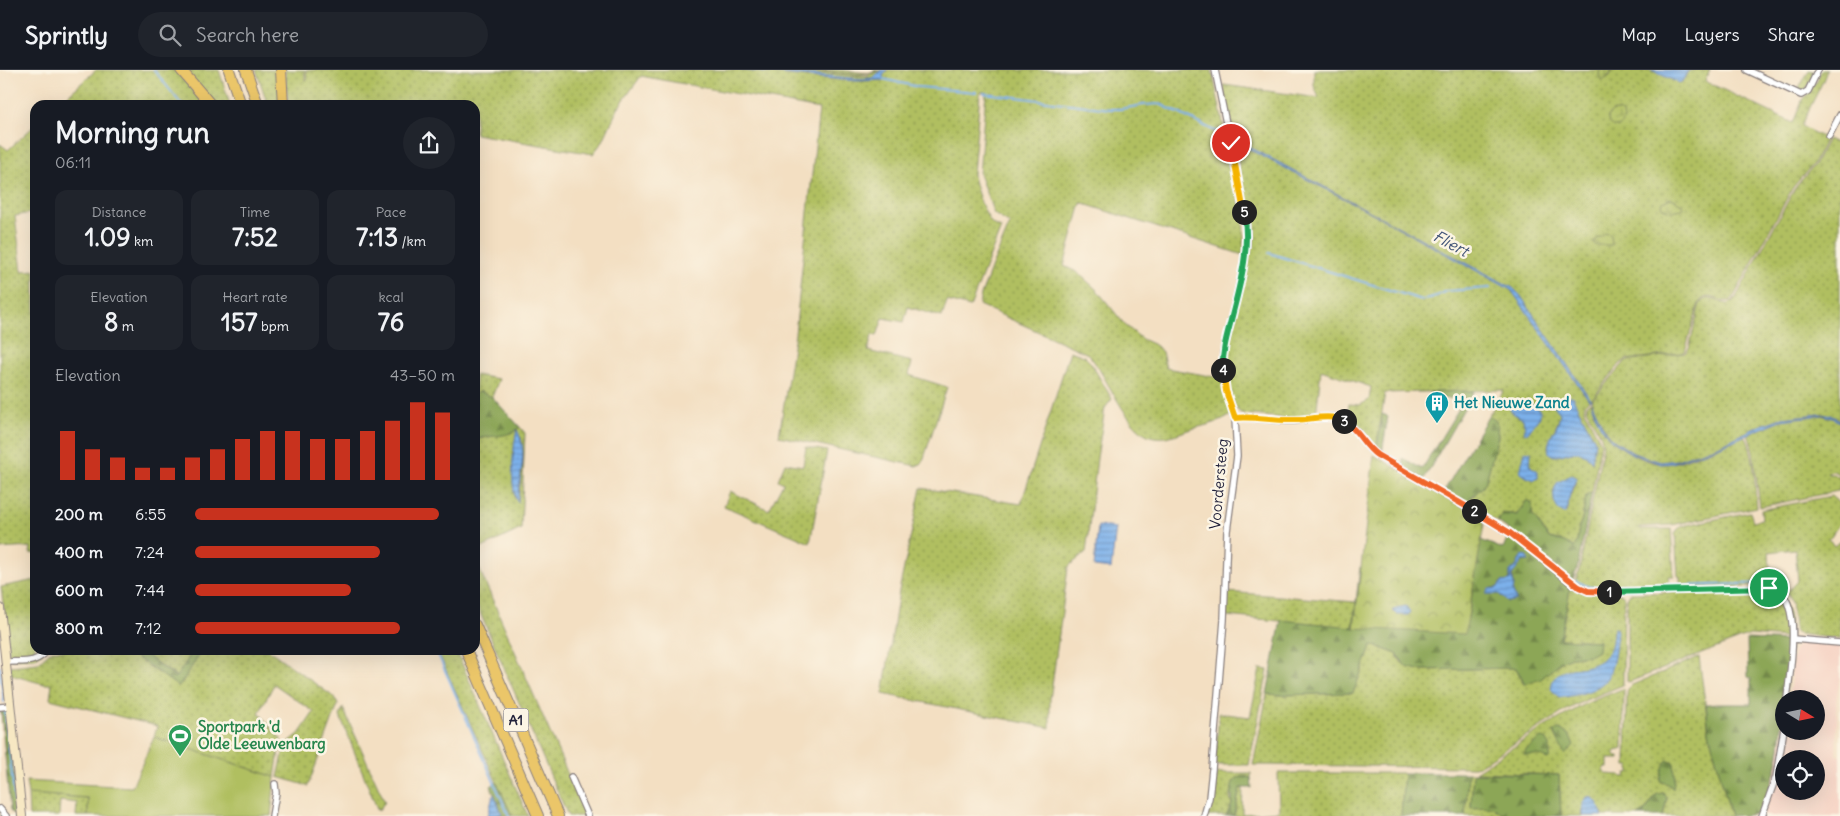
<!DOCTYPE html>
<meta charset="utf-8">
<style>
:root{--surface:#171b24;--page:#20242c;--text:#f1f3f6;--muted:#9ea1a6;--line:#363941;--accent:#c8321e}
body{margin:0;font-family:Delius,sans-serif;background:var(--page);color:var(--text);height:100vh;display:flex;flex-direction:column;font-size:19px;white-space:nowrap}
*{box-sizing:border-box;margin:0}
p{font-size:16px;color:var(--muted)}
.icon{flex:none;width:28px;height:28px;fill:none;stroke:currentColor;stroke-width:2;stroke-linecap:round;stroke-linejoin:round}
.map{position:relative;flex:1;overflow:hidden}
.drawer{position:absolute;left:30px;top:30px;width:450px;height:555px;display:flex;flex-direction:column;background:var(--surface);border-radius:15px;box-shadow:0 5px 20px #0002}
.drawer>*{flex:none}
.needle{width:32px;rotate:100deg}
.controls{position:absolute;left:1775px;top:620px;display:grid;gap:10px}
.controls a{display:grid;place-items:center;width:50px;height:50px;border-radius:50%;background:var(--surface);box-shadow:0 5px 20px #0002;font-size:25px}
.pin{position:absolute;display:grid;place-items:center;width:42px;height:42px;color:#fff;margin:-21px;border:2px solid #fff;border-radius:50%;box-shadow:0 1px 5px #0007}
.km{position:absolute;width:25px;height:25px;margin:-12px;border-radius:50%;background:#222;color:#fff;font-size:14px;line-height:25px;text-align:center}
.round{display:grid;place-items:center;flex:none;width:52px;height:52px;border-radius:26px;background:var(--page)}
.summary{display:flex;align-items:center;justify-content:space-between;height:85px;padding:0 25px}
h1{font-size:28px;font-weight:700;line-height:38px}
.metrics{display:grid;grid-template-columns:repeat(3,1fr);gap:8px;height:85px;padding:5px 25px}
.metrics div{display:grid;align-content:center;border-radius:12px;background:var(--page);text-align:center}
.metrics b{font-size:25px;font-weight:700}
.metrics small{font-size:14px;font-weight:400}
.metrics p{font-size:14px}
.chart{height:140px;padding:10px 25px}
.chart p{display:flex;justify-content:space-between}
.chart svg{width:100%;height:90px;margin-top:5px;stroke:var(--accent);stroke-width:6}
ul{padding:0 25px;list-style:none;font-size:16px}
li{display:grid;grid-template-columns:80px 60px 1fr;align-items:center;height:38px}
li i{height:12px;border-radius:6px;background:var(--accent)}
header{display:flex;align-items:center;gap:30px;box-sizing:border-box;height:70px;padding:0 25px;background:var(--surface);border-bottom:1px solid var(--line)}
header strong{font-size:24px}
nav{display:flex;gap:28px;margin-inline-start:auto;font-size:18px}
.search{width:350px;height:45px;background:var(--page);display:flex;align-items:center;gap:12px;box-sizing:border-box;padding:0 18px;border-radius:28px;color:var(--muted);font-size:19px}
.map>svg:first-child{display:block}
.built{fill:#f6d2c3;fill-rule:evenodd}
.grass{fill:url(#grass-dots);stroke:#69704e;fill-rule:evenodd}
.forest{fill:url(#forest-firs);stroke:#576449;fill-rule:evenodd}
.wetland{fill:url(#wetland-marsh);stroke:#69704e}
.park{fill:url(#park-crowns);stroke:#69704e}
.garden{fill:#b0bf61;stroke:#69704e}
.water{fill:url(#water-rules);stroke:#4f6992}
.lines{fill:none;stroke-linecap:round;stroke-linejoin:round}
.stream{stroke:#7cb0ea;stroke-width:2}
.street-casing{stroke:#8a807e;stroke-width:8}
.secondary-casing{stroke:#8a807e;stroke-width:10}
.highway-casing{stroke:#8a807e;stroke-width:12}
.street{stroke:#fff;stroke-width:5.5}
.secondary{stroke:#f7e8c3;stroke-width:8}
.highway{stroke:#ebc669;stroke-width:10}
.split-1-casing{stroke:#fff;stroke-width:10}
.split-2-casing{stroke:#fff;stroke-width:10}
.split-3-casing{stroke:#fff;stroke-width:10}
.split-4-casing{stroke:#fff;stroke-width:10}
.split-5-casing{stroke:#fff;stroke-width:10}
.split-6-casing{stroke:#fff;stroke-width:10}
.split-1{stroke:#22a559;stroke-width:6}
.split-2{stroke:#f0652b;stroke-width:6}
.split-3{stroke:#f0652b;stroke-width:6}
.split-4{stroke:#f5b400;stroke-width:6}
.split-5{stroke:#22a559;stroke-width:6}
.split-6{stroke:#f5b400;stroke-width:6}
.labels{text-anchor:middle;stroke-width:5;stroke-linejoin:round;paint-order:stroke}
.shield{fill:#fcf5e5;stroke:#63616e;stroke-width:1}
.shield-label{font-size:14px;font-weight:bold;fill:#22223b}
.culture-label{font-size:15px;font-weight:bold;fill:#0d838f;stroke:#fcf5e5;text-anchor:start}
.street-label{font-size:15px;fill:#22223b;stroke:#fcf5e5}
.leisure-label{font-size:15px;font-weight:bold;fill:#27864d;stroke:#fcf5e5;text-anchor:start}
.water-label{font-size:16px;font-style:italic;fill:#425478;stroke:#fcf5e5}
</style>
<header>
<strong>Sprintly</strong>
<div class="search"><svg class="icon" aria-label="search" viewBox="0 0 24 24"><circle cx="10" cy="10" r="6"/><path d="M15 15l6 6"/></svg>Search here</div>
<nav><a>Map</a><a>Layers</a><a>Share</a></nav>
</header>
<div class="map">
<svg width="1840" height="746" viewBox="0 0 1840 746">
<defs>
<pattern id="grass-dots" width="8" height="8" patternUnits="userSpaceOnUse" patternTransform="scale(1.25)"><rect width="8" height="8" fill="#b0bf61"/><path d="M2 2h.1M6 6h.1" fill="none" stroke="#8f9b51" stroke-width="1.8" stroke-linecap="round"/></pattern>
<pattern id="forest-firs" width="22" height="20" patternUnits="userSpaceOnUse" patternTransform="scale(1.25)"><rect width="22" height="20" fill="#8ca657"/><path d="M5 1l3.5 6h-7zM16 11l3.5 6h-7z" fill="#728749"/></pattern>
<pattern id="wetland-marsh" width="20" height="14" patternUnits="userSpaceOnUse" patternTransform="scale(1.25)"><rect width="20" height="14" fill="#b0bf61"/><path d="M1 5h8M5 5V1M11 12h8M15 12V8" fill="none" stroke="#8f9b51"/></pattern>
<pattern id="park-crowns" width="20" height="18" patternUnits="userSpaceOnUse" patternTransform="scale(1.25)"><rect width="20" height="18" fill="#b0bf61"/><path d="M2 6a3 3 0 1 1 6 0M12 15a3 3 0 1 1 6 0" fill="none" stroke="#8f9b51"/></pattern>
<pattern id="water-rules" width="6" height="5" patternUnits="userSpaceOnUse" patternTransform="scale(1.25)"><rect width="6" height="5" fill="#7cb0ea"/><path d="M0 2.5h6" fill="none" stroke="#658fbf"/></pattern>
</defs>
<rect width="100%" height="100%" fill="#fcf5e5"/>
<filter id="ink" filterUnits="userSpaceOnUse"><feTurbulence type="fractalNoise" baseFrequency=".02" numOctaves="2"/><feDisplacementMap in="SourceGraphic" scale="10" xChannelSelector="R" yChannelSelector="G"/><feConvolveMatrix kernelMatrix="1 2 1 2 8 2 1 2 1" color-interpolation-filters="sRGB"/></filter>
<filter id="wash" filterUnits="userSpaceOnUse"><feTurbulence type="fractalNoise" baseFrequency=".0096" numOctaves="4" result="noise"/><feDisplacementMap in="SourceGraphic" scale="20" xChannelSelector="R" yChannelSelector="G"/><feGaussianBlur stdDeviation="1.12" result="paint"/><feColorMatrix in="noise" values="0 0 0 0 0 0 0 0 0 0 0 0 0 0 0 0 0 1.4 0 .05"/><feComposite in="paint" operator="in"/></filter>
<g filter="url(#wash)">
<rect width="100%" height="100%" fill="#f3dfc2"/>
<path class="built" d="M1803 572 1840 574V607L1836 631 1837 648 1836 685 1840 686V746H1763L1785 661H1816V629H1789L1794 580 1798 574ZM1784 689H1816V721H1784Z"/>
<g class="grass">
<path d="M96 0H175L206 35H57Z"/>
<path d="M184 0H219L230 35H214Z"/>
<path d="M256 0H279L281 35H268Z"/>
<path d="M285 0H305V10H307L306 0H737L839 10 863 11 884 10 883 6 887 0H1212L1242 145 1244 162 1243 185 1081 133 1064 196 1077 202 1097 220 1125 255 1142 269 1157 276 1162 282 1166 298 1221 308 1231 345C1221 353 1201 356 1188 360 1177 364 1166 369 1154 367 1128 364 1106 303 1088 284L979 235 981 225 992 196 1010 154 994 144 979 104 986 22H980L973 104C974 114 985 149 994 155 996 156 999 157 1001 158L970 237 947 231 942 247 908 237 904 252 883 248 877 266 872 265 868 281 912 292 909 305 947 317 924 388 921 394 916 396 779 366 795 264 819 39 641 6 618 38 603 71 593 84 475 64V35H288Z"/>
<path d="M764 0H793L863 6C871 6 877 0 882 0L872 8 862 9Z"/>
<path d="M814 0H837L868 3 877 0C865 9 829 1 814 0Z"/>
<path d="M1314 0H1600L1599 5 1610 6 1612 0H1651L1679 13 1683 10 1689 0H1710L1705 11 1793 53 1803 28 1809 23 1814 13H1816L1821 0H1827L1823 11 1801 56 1826 69 1813 94 1793 117 1732 230C1721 236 1708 219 1699 233L1685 281 1681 283 1626 290 1620 294 1591 330 1520 225 1513 218 1233 68 1225 32 1224 15 1319 28 1314 16Z"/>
<path d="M1809 0 1815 2 1804 22H1797Z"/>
<path d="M35 55V142L15 146 22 201 35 200V484L30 483 31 477 0 479V74L8 80Z"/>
<path d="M1828 69 1840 75V350L1830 345 1820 344 1781 348 1759 356 1720 375 1677 390 1660 392 1633 383 1612 369 1599 350 1591 331 1625 292 1632 290 1685 283 1689 278 1700 233C1707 224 1718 232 1728 234L1734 231 1795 118 1814 95Z"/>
<path d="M1233 71 1370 142 1507 217 1514 223 1589 330 1585 334 1584 339 1601 373 1592 423 1586 427 1582 450 1579 456 1577 472 1574 477 1562 471 1549 468 1532 444V434L1527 430 1516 445 1507 443 1499 448 1498 452 1465 432 1466 430 1473 427 1486 411 1498 366 1496 350 1489 345 1504 320 1385 323 1376 380 1353 353 1347 349 1349 334 1360 335 1369 330 1371 317 1321 300 1316 346 1293 349 1243 344C1235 341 1234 333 1231 326 1213 272 1249 222 1250 169 1251 136 1240 102 1233 71ZM1567 326 1578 338 1595 371 1592 391C1577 374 1571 385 1553 386L1548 375 1560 347V343L1548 327 1557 329ZM1516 331C1529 330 1535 335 1540 346L1528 363 1523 349 1512 342 1511 333ZM1529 393 1530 396 1538 401 1535 410 1525 406ZM1559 412 1577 413 1569 427 1568 441 1564 444C1553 438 1550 420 1559 412Z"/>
<path d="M1070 281 1084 286 1091 293 1112 329 1105 338 1097 388 1086 483 1070 495 1068 498 1050 630V658L883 624 899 521 921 418 1021 434Z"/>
<path d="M475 305 499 309 492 327 479 321 475 325Z"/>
<path d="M1590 332C1600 359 1609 373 1636 386 1645 390 1655 394 1666 394 1684 393 1728 373 1745 365 1756 386 1754 414 1757 437L1672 455 1640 457V459H1671L1674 506H1669V519H1588L1574 513 1579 501 1603 376 1601 366 1586 339 1587 334Z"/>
<path d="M1820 345 1830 347 1840 352V405L1833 401 1827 402 1828 404H1833L1840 408V418L1838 421 1760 437 1753 381 1748 364 1784 349Z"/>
<path d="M520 357 525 363 521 459 480 479 478 483 475 475V370L517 360ZM521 367 523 388 518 432 515 429 514 422Z"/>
<path d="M806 377 827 381 810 473 724 436 730 421 769 440 783 413 778 410 785 393 803 396Z"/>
<path d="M1831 426 1839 433 1840 453 1829 469 1834 476 1840 471V569L1798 564 1795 561 1791 533 1787 522 1798 510 1795 479 1769 482 1771 516 1677 519V516L1680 514V507L1678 506 1675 464 1677 460 1682 456 1750 442 1753 451 1762 449 1761 440Z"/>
<path d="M475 489 586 746H568L475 531Z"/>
<path d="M35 510V580H45L35 588 10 589 1 517Z"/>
<path d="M1571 515 1578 519 1622 524 1624 526 1623 615 1586 630 1565 641 1479 696 1473 697 1253 695 1267 624 1282 625 1353 623 1372 575 1397 584 1401 592 1418 600 1516 598 1524 614 1550 601 1562 591 1571 587 1591 585 1599 571 1560 569Z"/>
<path d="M1770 521C1789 527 1789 549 1791 566L1787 568 1750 565 1629 612 1627 611V528L1630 523Z"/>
<path d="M1227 522 1356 532 1354 558 1226 546Z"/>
<path d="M52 580H126L179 617 202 580H269L335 628 338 635 308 716 278 707 285 675 299 664 314 642 274 614 259 643 281 669 275 707 154 667 157 656 50 629 52 614H44L11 605 10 596 38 593Z"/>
<path d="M139 580H194L177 607Z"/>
<path d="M437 580H456L528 746H512Z"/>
<path d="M1699 587 1709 662 1731 746H1663L1667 728 1657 724 1645 741 1638 746H1603L1594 729 1589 726C1582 731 1583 738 1583 746H1561L1559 705 1475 702 1546 656 1587 633 1622 619 1624 620 1623 678 1621 680 1615 681V686H1619V689H1608V698H1604V702L1606 704 1621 705 1622 707H1626L1627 703H1630V696H1626L1627 624 1628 619 1632 615Z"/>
<path d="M1260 599 1268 600 1249 695H1215L1219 643 1250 647Z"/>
<path d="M343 638 385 732 378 741 340 646Z"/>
<path d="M1217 703H1251V708L1243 706 1235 710 1230 728 1232 734 1226 746H1207L1212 731 1216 704Z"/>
<path d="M1278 703H1404L1401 746H1234L1240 718H1243L1242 744 1279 741Z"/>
<path d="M1468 703H1473L1471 737H1493L1505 746H1465Z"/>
<path d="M28 724 88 728V746H76L77 733 60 731 59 746H29Z"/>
</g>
<g class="forest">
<path d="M479 321 492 327 520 357C509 369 489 364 475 370V325Z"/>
<path d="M1474 321 1424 409 1403 397V388L1422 399 1464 330 1463 328 1430 329V322Z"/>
<path d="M1382 344 1388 346 1382 384 1376 380Z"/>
<path d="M1489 345 1496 350 1498 366 1486 411 1483 417 1465 432 1444 421Z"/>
<path d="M1592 423 1577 500 1572 511 1539 482 1498 452 1503 443 1517 445 1527 430 1532 434V444L1549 468 1562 471 1574 477 1577 472 1579 456 1582 450 1586 427 1588 424Z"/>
<path d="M1509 465 1571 515 1560 569 1599 571 1598 581 1591 585 1571 587 1562 591 1541 609 1525 614 1516 598 1418 600 1406 597 1397 584 1372 575 1353 623 1282 625 1267 624 1281 550 1353 557 1360 497 1468 548 1481 470 1503 479ZM1521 487 1529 491H1523L1512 504 1514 514 1513 522 1516 530 1507 532 1499 524H1488L1491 518H1497L1501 512 1510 511V502L1516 497Z"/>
<path d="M1747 569 1790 571 1785 629H1784L1780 679 1776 699 1761 744 1731 746 1709 662 1706 634H1751V608L1748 607Z"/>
<path d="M126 580H139L176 607 194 580H202L179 617Z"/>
<path d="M8 640 18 746H15L10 741 1 641Z"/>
<path d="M1561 660 1569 665 1574 675 1565 685 1553 661Z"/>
<path d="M1541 668 1546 669 1550 675V687L1548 689 1537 685H1524L1526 680Z"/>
<path d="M1667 690 1674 693 1675 705 1673 719 1668 714 1660 711 1662 700Z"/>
<path d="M1404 703H1468L1465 746H1401Z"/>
<path d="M1473 703 1559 705 1561 746H1505L1493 737 1471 738Z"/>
<path d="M1243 706 1251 708 1252 718H1240L1234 746H1226C1228 743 1231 738 1232 734 1233 723 1227 710 1243 706Z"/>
<path d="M497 712 512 746H488L502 744 491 716Z"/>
<path d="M1663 723 1667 728 1663 746H1638L1645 741 1657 724Z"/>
</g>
<g class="wetland">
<path d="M1600 0H1612L1607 8 1601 11 1599 4Z"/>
<circle cx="1616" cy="49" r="8"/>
<path d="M1671 128 1682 134 1683 139 1671 141 1662 138 1661 133Z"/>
<path d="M1606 163 1611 165 1612 175H1595L1594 173 1597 169Z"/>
</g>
<path class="park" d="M1374 385 1485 449 1465 564 1354 558Z"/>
<path class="garden" d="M154 667 275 707 271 746H88V728L28 724 26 711 132 717Z"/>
<g class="water">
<path d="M738 0H764L862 9 872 8 882 0H887L883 6 884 10 857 11Z"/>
<path d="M1651 0H1691C1684 1 1686 11 1679 13Z"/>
<path d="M1233 68 1513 218 1520 225 1591 330H1589L1511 220 1370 142 1233 71Z"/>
<path d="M1567 326H1572L1595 371 1592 392C1575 368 1561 394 1549 383 1545 367 1560 359 1560 343L1552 334 1543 328 1557 329Z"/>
<path d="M1514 331 1528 332 1540 340V346L1528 363H1524L1525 357 1523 349 1514 344 1510 339 1511 333Z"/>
<path d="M1592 333 1602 355 1612 369 1633 383 1661 392 1677 390 1720 375 1759 356 1781 348 1820 344 1830 345 1840 350V352L1832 348 1823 345 1781 350 1721 376 1672 393 1661 394 1632 384 1611 370 1600 356 1591 334Z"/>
<path d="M517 360C530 383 517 409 518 433 509 420 513 375 517 360Z"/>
<path d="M1525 381 1531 382 1530 396 1538 401V407L1534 410 1525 406 1520 402Z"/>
<path d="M1571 405 1577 408C1576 415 1570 421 1569 428 1568 435 1569 440 1564 444 1553 438 1551 424 1557 413Z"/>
<path d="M1098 456 1116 458 1111 499 1094 497Z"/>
<path d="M1522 485 1526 486 1529 491H1523L1511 506 1514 514 1513 522 1516 530 1507 532 1499 524H1486L1489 519 1497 518 1502 512 1510 511V501L1516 497Z"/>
<path d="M1406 536 1410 542 1408 545H1397L1393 541 1396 538Z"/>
<path d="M1614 558H1616L1617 561C1616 575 1614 603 1603 613 1593 622 1572 627 1559 627L1551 619C1555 586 1591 610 1609 581 1613 574 1612 565 1614 558Z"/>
<path d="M494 724 502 744 488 746 493 725Z"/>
<path d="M1587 727H1591L1597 732 1603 746H1583V734Z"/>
</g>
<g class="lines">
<g class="stream">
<path d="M154 0 182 35"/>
<path d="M883 9 919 17 976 22"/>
<path d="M984 23 1110 39H1120L1143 35 1160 34 1227 67"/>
<path d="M1269 183 1422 230 1430 229 1446 221 1490 218"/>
<path d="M1576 511 1589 517H1667"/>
<path d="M1679 516 1768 513"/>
<path d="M436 580 509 746"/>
<path d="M0 597 4 632"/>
<path d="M5 641 16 744"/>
</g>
</g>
</g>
<g filter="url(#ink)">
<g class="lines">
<g class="street-casing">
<g id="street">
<path d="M1747 0 1801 25 1808 21 1818 0"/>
<path d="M1829 66 1840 45"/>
<path d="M1235 348C1254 346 1273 351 1293 351 1306 350 1319 346 1331 347 1337 348 1341 349 1346 352 1359 360 1364 376 1377 385L1510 463 1572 514 1588 521 1608 522 1769 518C1806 521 1789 605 1787 629"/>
<path d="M1793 569 1840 573"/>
<path d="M6 592C24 591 35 595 48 580"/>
<path d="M0 637 11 636"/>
<path d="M571 707 588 746"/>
<path d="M0 739 6 746"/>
<path d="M272 746 276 723 275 714"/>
<path d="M1204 746 1209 728 1212 699 1224 550 1227 461 1237 386 1235 348 1226 321 1223 303V284L1243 200 1247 173 1246 150 1215 0"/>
<path d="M1762 746 1776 707 1784 659"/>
</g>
</g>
<g class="secondary-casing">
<path id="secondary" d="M0 538 22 746"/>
</g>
<g class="highway-casing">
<g id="highway">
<path d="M181 0 211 35"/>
<path d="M229 0 241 35"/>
<path d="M246 0 258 35"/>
<path d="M281 0 283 35"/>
<path d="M475 555 558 746"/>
<path d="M466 580 538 746"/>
</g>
</g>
<use href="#street" class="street"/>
<use href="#secondary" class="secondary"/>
<use href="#highway" class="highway"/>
</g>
</g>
<g class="lines" filter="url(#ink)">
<g class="split-1-casing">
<path id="split-1" d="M1609 522 1769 518"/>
</g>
<g class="split-2-casing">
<path id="split-2" d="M1474 441 1510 463 1579 517 1588 521 1609 522"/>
</g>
<g class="split-3-casing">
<path id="split-3" d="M1344 351C1358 359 1364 376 1377 385L1474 441"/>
</g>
<g class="split-4-casing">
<path id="split-4" d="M1223 300 1226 321 1235 348C1255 346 1274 351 1294 350 1310 350 1329 343 1344 351"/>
</g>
<g class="split-5-casing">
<path id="split-5" d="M1223 300C1222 284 1226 269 1230 254 1239 217 1251 180 1244 142"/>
</g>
<g class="split-6-casing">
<path id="split-6" d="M1231 73 1244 142"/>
</g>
<use href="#split-1" class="split-1"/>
<use href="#split-2" class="split-2"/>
<use href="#split-3" class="split-3"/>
<use href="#split-4" class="split-4"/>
<use href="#split-5" class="split-5"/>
<use href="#split-6" class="split-6"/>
</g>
<defs>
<g id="building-pin" transform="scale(1.25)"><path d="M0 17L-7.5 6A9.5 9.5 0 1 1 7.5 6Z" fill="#0f9aa8" stroke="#fcf5e5"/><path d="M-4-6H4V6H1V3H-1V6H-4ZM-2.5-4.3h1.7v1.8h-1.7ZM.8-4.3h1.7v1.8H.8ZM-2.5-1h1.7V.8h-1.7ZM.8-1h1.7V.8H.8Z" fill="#fff"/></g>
<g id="stadium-pin" transform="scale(1.25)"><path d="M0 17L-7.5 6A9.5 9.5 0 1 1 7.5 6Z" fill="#2e9e5b" stroke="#fcf5e5"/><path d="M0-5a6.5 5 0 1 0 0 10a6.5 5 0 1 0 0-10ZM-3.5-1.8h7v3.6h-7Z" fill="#fff"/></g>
</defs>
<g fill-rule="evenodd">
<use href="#building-pin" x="1437" y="333"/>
<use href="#stadium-pin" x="180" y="666"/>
</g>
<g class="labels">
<rect class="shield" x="503.5" y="638.5" width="25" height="23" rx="4"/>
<g class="shield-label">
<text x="516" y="655">A1</text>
</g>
<g class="culture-label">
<text x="1454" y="338">Het Nieuwe Zand</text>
</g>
<g class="street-label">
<text transform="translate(1219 414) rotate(-85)" y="5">Voordersteeg</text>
</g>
<g class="leisure-label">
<text x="198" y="662">Sportpark 'd<tspan x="198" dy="17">Olde Leeuwenbarg</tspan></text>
</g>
<g class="water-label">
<text transform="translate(1451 173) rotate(28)" y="6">Fliert</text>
</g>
</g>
</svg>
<div class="controls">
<a><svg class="needle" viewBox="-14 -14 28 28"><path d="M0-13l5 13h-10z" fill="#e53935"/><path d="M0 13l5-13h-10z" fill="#9ea1a6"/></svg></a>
<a><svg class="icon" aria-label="locate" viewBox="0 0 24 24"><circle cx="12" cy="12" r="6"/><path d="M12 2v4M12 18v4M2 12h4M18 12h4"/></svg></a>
</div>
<div class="pin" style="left:1769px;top:518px;background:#1e9e55"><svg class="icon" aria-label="arrive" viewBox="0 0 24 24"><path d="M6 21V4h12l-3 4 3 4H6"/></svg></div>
<div class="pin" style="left:1231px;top:73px;background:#d93025"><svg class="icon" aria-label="check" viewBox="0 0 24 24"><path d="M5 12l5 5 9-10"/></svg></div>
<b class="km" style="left:1609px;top:522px">1</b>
<b class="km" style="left:1474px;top:441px">2</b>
<b class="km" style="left:1344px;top:351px">3</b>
<b class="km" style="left:1223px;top:300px">4</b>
<b class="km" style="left:1244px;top:142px">5</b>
<section class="drawer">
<div class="summary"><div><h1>Morning run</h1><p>06:11</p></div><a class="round"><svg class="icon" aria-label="share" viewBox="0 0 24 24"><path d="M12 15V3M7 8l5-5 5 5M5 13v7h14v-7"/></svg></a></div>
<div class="metrics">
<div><p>Distance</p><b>1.09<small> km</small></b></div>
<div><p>Time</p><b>7:52</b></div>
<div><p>Pace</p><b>7:13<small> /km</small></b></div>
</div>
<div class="metrics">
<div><p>Elevation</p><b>8<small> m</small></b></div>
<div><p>Heart rate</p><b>157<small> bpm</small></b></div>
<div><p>kcal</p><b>76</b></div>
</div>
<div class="chart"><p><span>Elevation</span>43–50 m</p>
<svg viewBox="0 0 160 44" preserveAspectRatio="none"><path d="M5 44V20M15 44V29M25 44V33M35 44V38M45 44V38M55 44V33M65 44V29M75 44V24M85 44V20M95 44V20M105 44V24M115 44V24M125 44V20M135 44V15M145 44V6M155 44V11"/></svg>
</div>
<ul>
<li><b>200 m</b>6:55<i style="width:94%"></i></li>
<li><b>400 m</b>7:24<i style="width:71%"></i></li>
<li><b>600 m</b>7:44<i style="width:60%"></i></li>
<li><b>800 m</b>7:12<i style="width:79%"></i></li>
</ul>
</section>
</div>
